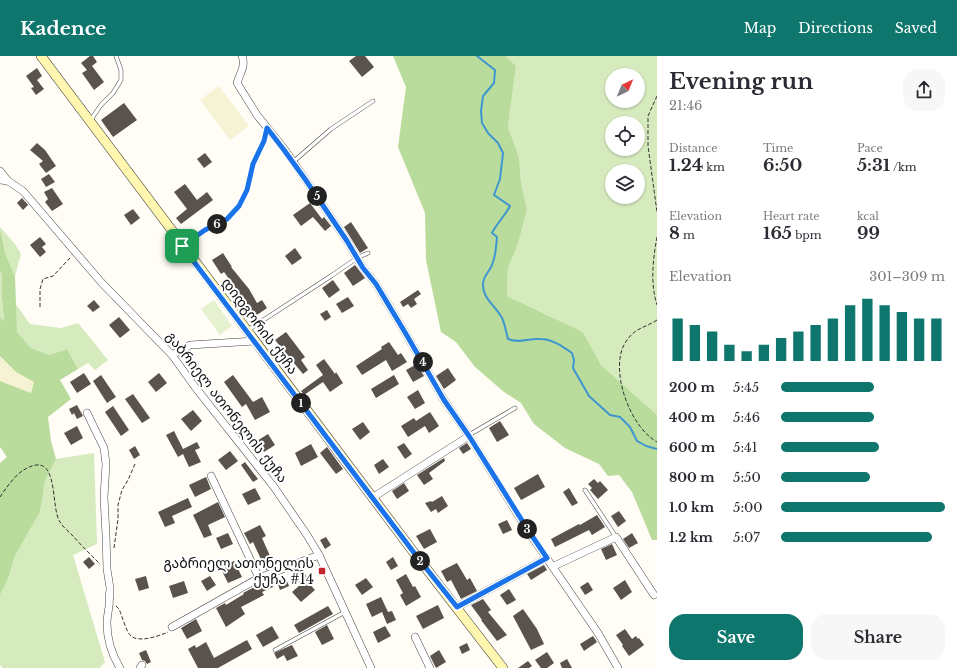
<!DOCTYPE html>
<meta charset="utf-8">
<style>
:root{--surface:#fff;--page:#f7f7f7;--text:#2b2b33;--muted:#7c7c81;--accent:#0f766e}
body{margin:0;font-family:"Libre Baskerville","Noto Sans Georgian",serif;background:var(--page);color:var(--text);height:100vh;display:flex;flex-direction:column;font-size:15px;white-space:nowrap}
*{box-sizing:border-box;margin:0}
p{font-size:13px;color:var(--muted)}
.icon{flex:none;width:22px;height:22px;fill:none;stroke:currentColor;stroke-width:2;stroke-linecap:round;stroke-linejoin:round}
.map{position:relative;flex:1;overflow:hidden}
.details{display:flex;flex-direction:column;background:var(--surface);width:300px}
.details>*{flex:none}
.needle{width:26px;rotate:43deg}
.fabs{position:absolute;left:605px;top:12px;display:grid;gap:8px}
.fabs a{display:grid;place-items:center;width:40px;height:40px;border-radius:50%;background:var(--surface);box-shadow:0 1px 3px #0004;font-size:20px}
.pin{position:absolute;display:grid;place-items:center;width:34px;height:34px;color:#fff;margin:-17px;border-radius:8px;box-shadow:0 2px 6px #0006}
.km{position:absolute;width:20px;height:20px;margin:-10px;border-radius:50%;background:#222;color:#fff;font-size:11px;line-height:20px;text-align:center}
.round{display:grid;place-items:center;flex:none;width:42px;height:42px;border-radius:16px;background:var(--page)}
.summary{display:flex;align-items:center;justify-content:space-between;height:68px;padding:0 12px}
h1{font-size:22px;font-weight:700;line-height:30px}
.figures{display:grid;grid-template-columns:repeat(3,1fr);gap:6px;height:68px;padding:4px 12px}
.figures div{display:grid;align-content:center}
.figures b{font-size:17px;font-weight:700}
.figures small{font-size:11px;font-weight:400}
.figures p{font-size:11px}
.chart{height:112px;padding:8px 12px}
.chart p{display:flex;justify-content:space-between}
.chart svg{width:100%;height:72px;margin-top:4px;stroke:var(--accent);stroke-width:6}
.primary-button{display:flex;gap:8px;margin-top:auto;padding:8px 12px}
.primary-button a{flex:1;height:46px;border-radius:16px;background:var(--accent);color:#fff;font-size:16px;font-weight:700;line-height:46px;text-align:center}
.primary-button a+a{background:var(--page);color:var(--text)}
ul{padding:0 12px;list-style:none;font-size:13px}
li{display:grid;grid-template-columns:64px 48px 1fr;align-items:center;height:30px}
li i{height:10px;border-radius:5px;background:var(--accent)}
header{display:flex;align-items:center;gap:24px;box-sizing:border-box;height:56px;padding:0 20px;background:var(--accent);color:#fff}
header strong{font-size:19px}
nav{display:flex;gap:22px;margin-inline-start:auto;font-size:14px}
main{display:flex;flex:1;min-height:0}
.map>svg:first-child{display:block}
.farmland{fill:#f6f3d4}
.green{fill:#d5ebbd;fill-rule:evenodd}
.forest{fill:#b9dc9c}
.pitch{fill:#e6f2cf}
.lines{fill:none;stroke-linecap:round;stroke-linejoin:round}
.stream{stroke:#3f96cf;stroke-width:2}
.building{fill:#5a524d}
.lane-casing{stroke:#444;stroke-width:4.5}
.street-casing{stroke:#444;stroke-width:8}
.secondary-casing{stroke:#333;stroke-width:10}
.path{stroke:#333;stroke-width:1;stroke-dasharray:4 2;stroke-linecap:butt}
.lane{stroke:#fff;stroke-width:3.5}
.street{stroke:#fff;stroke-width:7}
.secondary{stroke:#fff6b0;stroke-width:9}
.route-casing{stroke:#fff;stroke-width:8}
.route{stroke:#1a73e8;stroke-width:5}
.poi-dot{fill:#c4262e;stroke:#fff;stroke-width:1.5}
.labels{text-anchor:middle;stroke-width:4;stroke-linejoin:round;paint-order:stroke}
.street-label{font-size:14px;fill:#111;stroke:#fff}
.poi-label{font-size:14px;fill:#111;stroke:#fff;text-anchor:end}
</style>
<header>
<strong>Kadence</strong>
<nav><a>Map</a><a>Directions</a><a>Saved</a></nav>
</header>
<main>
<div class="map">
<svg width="657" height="612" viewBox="0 0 657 612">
<rect width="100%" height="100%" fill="#fffdf5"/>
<g class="farmland">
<path d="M219 30 249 70 230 84 200 44Z"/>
<path d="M0 300 16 316 34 326 31 337 0 325Z"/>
</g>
<g class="green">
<path d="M506 0H657V359L601 309 583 276 507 240 508 212 518 188 527 154 521 126 519 101 508 71 516 10ZM612 19H638V45H612ZM612 67H638V93H612ZM612 115H638V141H612Z"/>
<path d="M0 171 15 188 21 198 15 220 5 197Z"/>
<path d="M0 215 2 219V242L4 266 0 261Z"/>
<path d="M15 247 30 268 61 272 78 267 108 304 95 314 88 307 78 313 67 293 49 299 31 292 17 276Z"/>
<path d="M94 397 97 488 73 499 105 606 100 612H3L0 609V539L8 523 15 500 40 456 45 425 56 403Z"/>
</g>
<g class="forest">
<path d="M393 0H506L516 10 508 71 519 101 521 126 527 154 518 188 508 212 507 240 583 276 601 309 657 359V484H652L632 436 619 419 608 420 599 408 565 392 534 368 521 347 504 336 475 311 456 286 441 276 426 204 425 157 398 91 406 31Z"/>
<path d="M0 171 5 197 15 220 17 276 31 292 49 299 67 293 78 313 60 324 71 343 48 361 51 385 56 403 45 425 40 456 15 500 8 523 0 539V407L7 401 0 391V325L31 337 34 326 16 316 0 300V261L4 265 2 242V219L0 215Z"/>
</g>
<path class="pitch" d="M214 244 232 270 220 279 201 253Z"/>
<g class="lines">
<path class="stream" d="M477 0 495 14 494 27 483 40 481 55 482 67 488 77 498 87 503 97 500 123 494 139 510 150C505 160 497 167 492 177L497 181C496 190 496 200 492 209 490 215 483 220 483 228 482 242 496 250 502 262 505 268 506 276 508 283 519 288 528 282 540 283 552 283 562 290 572 297L574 304 573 312 589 340 610 359 620 361 630 371 637 385 646 390 657 393"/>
</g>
<g class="building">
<path d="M90 0H93L97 6 92 10 104 26 94 34 82 17 87 14 81 7Z"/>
<path d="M356 0H365L374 11 362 21 349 5Z"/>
<path d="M37 12 42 20 37 24 44 33 36 39 31 32 34 31 26 20Z"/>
<path d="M124 47 137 64 113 81 101 64Z"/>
<path d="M37 87 45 94 56 110 46 117 39 108 43 105 30 94Z"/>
<path d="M205 97 212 106 204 112 197 103Z"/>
<path d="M49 118 55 126 46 131 41 123Z"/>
<path d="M185 128 197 144 207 136 213 144 181 168 176 162 187 153 174 136Z"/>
<path d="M52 132 63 148 52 155 45 146 48 143 44 136Z"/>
<path d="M22 142 28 149 23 154 17 147Z"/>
<path d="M310 147 322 163 324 161 331 170 325 175 313 161 301 170 293 159Z"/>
<path d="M133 153 140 162 131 169 124 159Z"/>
<path d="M351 166 368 192 360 197 344 171Z"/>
<path d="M40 181 46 188 42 191 46 196 40 201 30 189Z"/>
<path d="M295 192 302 202 292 209 285 200Z"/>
<path d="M223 197 232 211H231L249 233 257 247 262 244 267 252 254 261 249 253 243 257 240 253 246 249 239 238H240L224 216 221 218 212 204Z"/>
<path d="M355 209 365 222 353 230 344 217Z"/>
<path d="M333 224 340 234 329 242 322 232Z"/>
<path d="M418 234 421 238 414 243 417 248 411 252 408 248 403 251 400 246Z"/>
<path d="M348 241 354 250 342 257 336 248Z"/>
<path d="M94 244 100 251 93 256 87 250Z"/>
<path d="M327 254 331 261 325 265 320 258Z"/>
<path d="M119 261 130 274 120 282 109 269Z"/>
<path d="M264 275 273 287 268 290 260 279Z"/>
<path d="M286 276 305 301 301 304 308 314 303 318 275 284Z"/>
<path d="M389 286 398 299 401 297 407 306 392 315 386 304 362 319 356 310 382 293 381 291Z"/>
<path d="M324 303 335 318 336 316 343 327 330 336 323 326 304 339 301 335 323 319 316 309Z"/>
<path d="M417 308 424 320 413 326 406 314Z"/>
<path d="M448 312 456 324 444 333 436 320Z"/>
<path d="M84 317 91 328 77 337 70 326Z"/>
<path d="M159 317 167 327 156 336 148 326Z"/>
<path d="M101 319 116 341 107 347 93 325Z"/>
<path d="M233 319 253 346 262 341 270 356 255 364 246 348 242 351 224 326Z"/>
<path d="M394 319 399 328 376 342 371 333Z"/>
<path d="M418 334 425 347 415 353 407 341Z"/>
<path d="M133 338 150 362 142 367 125 343Z"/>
<path d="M77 349 83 360 77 363 74 357 72 359 69 353Z"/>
<path d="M113 350 129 374 121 380 105 356Z"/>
<path d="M193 354 202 365 191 375 181 363Z"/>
<path d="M430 356 439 370 429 377 425 370 408 381 401 370 414 362 416 365Z"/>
<path d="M500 365 509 379 497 386 489 372Z"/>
<path d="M363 366 370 376 360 384 352 373Z"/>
<path d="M77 370 83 382 71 389 64 377Z"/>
<path d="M174 375 183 393 197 386 200 392 195 394 201 406 189 411 183 398 178 401 166 379Z"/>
<path d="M268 378 275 389 264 396 257 385Z"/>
<path d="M404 387 412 398 405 403 397 391Z"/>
<path d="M467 387 471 393 463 398 459 392Z"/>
<path d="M311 388 318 401 301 410 295 397Z"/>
<path d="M135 390 140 399 134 403 129 394Z"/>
<path d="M327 391 343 413 336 418 320 397Z"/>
<path d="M230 395 238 405 226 414 218 404Z"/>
<path d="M444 402 445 405 429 417 433 423 424 429 417 419Z"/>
<path d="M383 403 389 411 379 418 374 409Z"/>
<path d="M245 406 258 423 253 426 241 409Z"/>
<path d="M538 418 545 431 521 444 514 432Z"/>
<path d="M206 421 211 433 195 441 189 429Z"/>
<path d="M594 423 598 427 600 425 608 434 598 443 590 434 592 432 588 428Z"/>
<path d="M404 427 409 435 397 443 392 435Z"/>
<path d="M255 432 261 443 248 449 242 438Z"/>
<path d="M569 432 578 447 572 450 563 436Z"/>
<path d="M442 440 448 450 438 457 436 453 431 456 425 447 431 445 432 446Z"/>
<path d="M188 442 192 451 172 460 175 467 165 471 158 456Z"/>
<path d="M218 446 225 461 208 469 212 479 204 482 193 459Z"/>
<path d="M619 455 626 465 618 471 611 460Z"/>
<path d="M597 459 605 471 592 479 589 474 555 491 551 483 579 468 580 469Z"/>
<path d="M507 464 512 474 503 478 498 468Z"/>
<path d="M260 469 266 480 262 482 275 511 266 514 253 486 250 488 244 477Z"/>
<path d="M430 473 437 486 424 493 416 480Z"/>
<path d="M228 477 233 488 221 493 216 482Z"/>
<path d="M632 477 638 487 629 492 623 483Z"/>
<path d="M326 481 331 489 325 493 320 484Z"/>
<path d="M612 488 617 499 606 504 601 493Z"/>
<path d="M89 501 95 508 89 513 83 506Z"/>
<path d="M393 501 398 510 391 514 386 506Z"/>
<path d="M234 505 242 521 228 527 220 511Z"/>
<path d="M457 507 467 524 470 522 477 535 461 543 451 524 447 526 441 515Z"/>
<path d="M544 509 547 514 531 524 527 518Z"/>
<path d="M298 512 299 515 303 513 307 522 305 523 315 534 301 546 292 536 300 529 293 514Z"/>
<path d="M406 518 413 531 415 530 421 541 406 550 400 539 403 537 396 524Z"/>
<path d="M146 520 149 532 139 535 135 523Z"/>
<path d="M210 520 216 529 207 535 201 525Z"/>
<path d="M286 522 289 530 280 534 277 526Z"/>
<path d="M366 522 373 531 362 539 355 529Z"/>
<path d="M270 523 273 531 262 536 264 539 241 551 245 558 226 571 216 552 225 547 226 549 244 538 243 537Z"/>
<path d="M625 524 632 536 621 544 613 532Z"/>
<path d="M184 525 188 537 173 542 169 530Z"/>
<path d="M588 526 593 534 585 539 580 531Z"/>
<path d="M509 533 516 544 507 549 500 539Z"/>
<path d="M381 541 388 556 392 555 396 564 387 568 382 556 372 561 366 548Z"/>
<path d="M483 543 491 554 488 556 507 579 497 585 481 564H482L471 549Z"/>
<path d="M438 549 444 562 423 573 416 560Z"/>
<path d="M328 550 333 558 299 577 294 569Z"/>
<path d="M523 553 537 573 544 588 531 594 513 560Z"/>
<path d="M196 563 202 575 187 583 181 572Z"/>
<path d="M327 569 334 583 322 589 315 576Z"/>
<path d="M272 570 279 582 263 591 256 579Z"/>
<path d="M385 570 391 580 378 587 373 576Z"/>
<path d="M625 573 632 583 636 580 638 583 639 582 644 589 629 600 622 590 623 589 616 579Z"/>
<path d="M593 580 597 586 584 595 580 588Z"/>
<path d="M247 584 252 593 218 612H198L188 593 195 589 196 592 206 586 214 602Z"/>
<path d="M467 587 470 594 462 598 459 591Z"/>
<path d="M292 589 298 600 287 605 284 599 277 603 274 597Z"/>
<path d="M146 594 151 606 147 608 145 605 142 604 139 597Z"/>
<path d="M439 594 446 606 436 612 430 600Z"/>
<path d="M547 596 554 607 547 612H541L535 604Z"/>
<path d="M567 603 572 612H562L560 607Z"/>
<path d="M528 605 532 610 529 612H518Z"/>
</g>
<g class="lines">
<g class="lane-casing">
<g id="lane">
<path d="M90 65 101 49 113 37 121 24V14L116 0"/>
<path d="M293 106 331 73 373 45"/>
<path d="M183 189 205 174 227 163 239 150 247 134 253 108 264 85 267 72"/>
<path d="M248 274 331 220 357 202 368 197"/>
<path d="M469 379 515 352"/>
<path d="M585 434 616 481"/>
<path d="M275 594 345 556"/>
</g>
</g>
<g class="street-casing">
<g id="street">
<path d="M242 0C246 10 240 17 237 27L257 59 285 94 305 123 347 185 363 212 376 228 406 278 444 344 469 380 528 475 598 577 618 612"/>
<path d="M0 115 8 125"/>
<path d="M0 124 8 125 23 135 101 226 172 299 195 331 274 431 307 479 319 499 371 612"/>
<path d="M172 299 190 289 255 285"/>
<path d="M87 357 104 392 106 408 104 441 106 479 107 513 110 532V541"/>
<path d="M211 420 259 522"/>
<path d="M372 442 469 380"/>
<path d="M554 510 616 481 654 539"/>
<path d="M109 538C111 548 107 557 107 567 107 582 112 599 120 612"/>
<path d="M457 551 547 502"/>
<path d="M172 571 259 522 319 499"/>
<path d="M415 581 430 612"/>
<path d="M140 612 142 609"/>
</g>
</g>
<g class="secondary-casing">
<path id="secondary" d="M41 0 418 502 503 612"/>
</g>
<g class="path">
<path d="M657 40 648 60V90L657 156"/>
<path d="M657 181C653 203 650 227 657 249"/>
<path d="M40 251V233L43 223 53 220 70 202"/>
<path d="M657 264C643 273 635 271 625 287 609 314 630 371 657 386"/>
<path d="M0 441C9 428 19 412 36 409 58 406 51 453 60 466 63 471 68 475 72 479 81 489 91 499 100 508"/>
<path d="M114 492 118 463V449L122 434 128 424 135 408"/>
<path d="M116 550 119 553C122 559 126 576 131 580 139 587 159 580 168 576"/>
</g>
<use href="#lane" class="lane"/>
<use href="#street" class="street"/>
<use href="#secondary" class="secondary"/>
</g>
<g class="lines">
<g class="route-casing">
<path id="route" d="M267 72 284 94 305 123 347 185 363 212 376 228 406 278 444 344 469 380 528 474 547 502 457 551 418 502 182 190 205 174 227 163 239 150 247 134 253 108 264 85Z"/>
</g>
<use href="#route" class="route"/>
</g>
<rect class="poi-dot" x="318" y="511" width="8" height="8" rx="2"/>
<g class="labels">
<g class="street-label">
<text transform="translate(260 270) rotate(53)" y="5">დიდგორის ქუჩა</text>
<text transform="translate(227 351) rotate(52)" y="5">გაბრიელ ათონელის ქუჩა</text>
</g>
<g class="poi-label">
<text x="314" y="512">გაბრიელ ათონელის<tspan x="314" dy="16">ქუჩა #14</tspan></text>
</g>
</g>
</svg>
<div class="fabs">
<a><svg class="needle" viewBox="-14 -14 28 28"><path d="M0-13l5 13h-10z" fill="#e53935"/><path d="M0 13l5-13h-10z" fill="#7c7c81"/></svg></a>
<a><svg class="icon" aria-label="locate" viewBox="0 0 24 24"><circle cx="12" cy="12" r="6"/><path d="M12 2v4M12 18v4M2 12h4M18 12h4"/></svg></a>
<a><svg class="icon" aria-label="layers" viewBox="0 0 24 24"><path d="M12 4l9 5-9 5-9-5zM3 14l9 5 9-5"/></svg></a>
</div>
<div class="pin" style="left:182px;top:190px;background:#1e9e55"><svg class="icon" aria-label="arrive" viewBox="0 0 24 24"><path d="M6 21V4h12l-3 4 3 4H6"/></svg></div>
<b class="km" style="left:301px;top:347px">1</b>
<b class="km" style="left:420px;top:505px">2</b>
<b class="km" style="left:527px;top:473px">3</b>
<b class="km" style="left:423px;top:306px">4</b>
<b class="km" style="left:317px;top:140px">5</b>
<b class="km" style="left:217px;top:168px">6</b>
</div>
<section class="details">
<div class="summary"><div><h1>Evening run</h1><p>21:46</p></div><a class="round"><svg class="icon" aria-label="share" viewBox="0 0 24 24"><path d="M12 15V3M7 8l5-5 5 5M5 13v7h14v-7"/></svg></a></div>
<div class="figures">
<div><p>Distance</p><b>1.24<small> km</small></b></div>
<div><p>Time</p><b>6:50</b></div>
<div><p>Pace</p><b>5:31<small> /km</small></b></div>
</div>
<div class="figures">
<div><p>Elevation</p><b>8<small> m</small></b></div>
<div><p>Heart rate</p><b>165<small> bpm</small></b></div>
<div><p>kcal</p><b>99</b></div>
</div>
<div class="chart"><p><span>Elevation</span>301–309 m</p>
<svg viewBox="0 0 160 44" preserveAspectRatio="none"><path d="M5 44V18M15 44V22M25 44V26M35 44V34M45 44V38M55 44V34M65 44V30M75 44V26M85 44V22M95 44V18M105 44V10M115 44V6M125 44V10M135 44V14M145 44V18M155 44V18"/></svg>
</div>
<ul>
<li><b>200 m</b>5:45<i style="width:57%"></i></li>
<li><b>400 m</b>5:46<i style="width:57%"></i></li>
<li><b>600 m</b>5:41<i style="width:60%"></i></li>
<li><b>800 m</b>5:50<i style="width:54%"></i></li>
<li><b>1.0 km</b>5:00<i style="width:100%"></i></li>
<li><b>1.2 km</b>5:07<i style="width:92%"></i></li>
</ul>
<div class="primary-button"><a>Save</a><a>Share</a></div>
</section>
</main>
